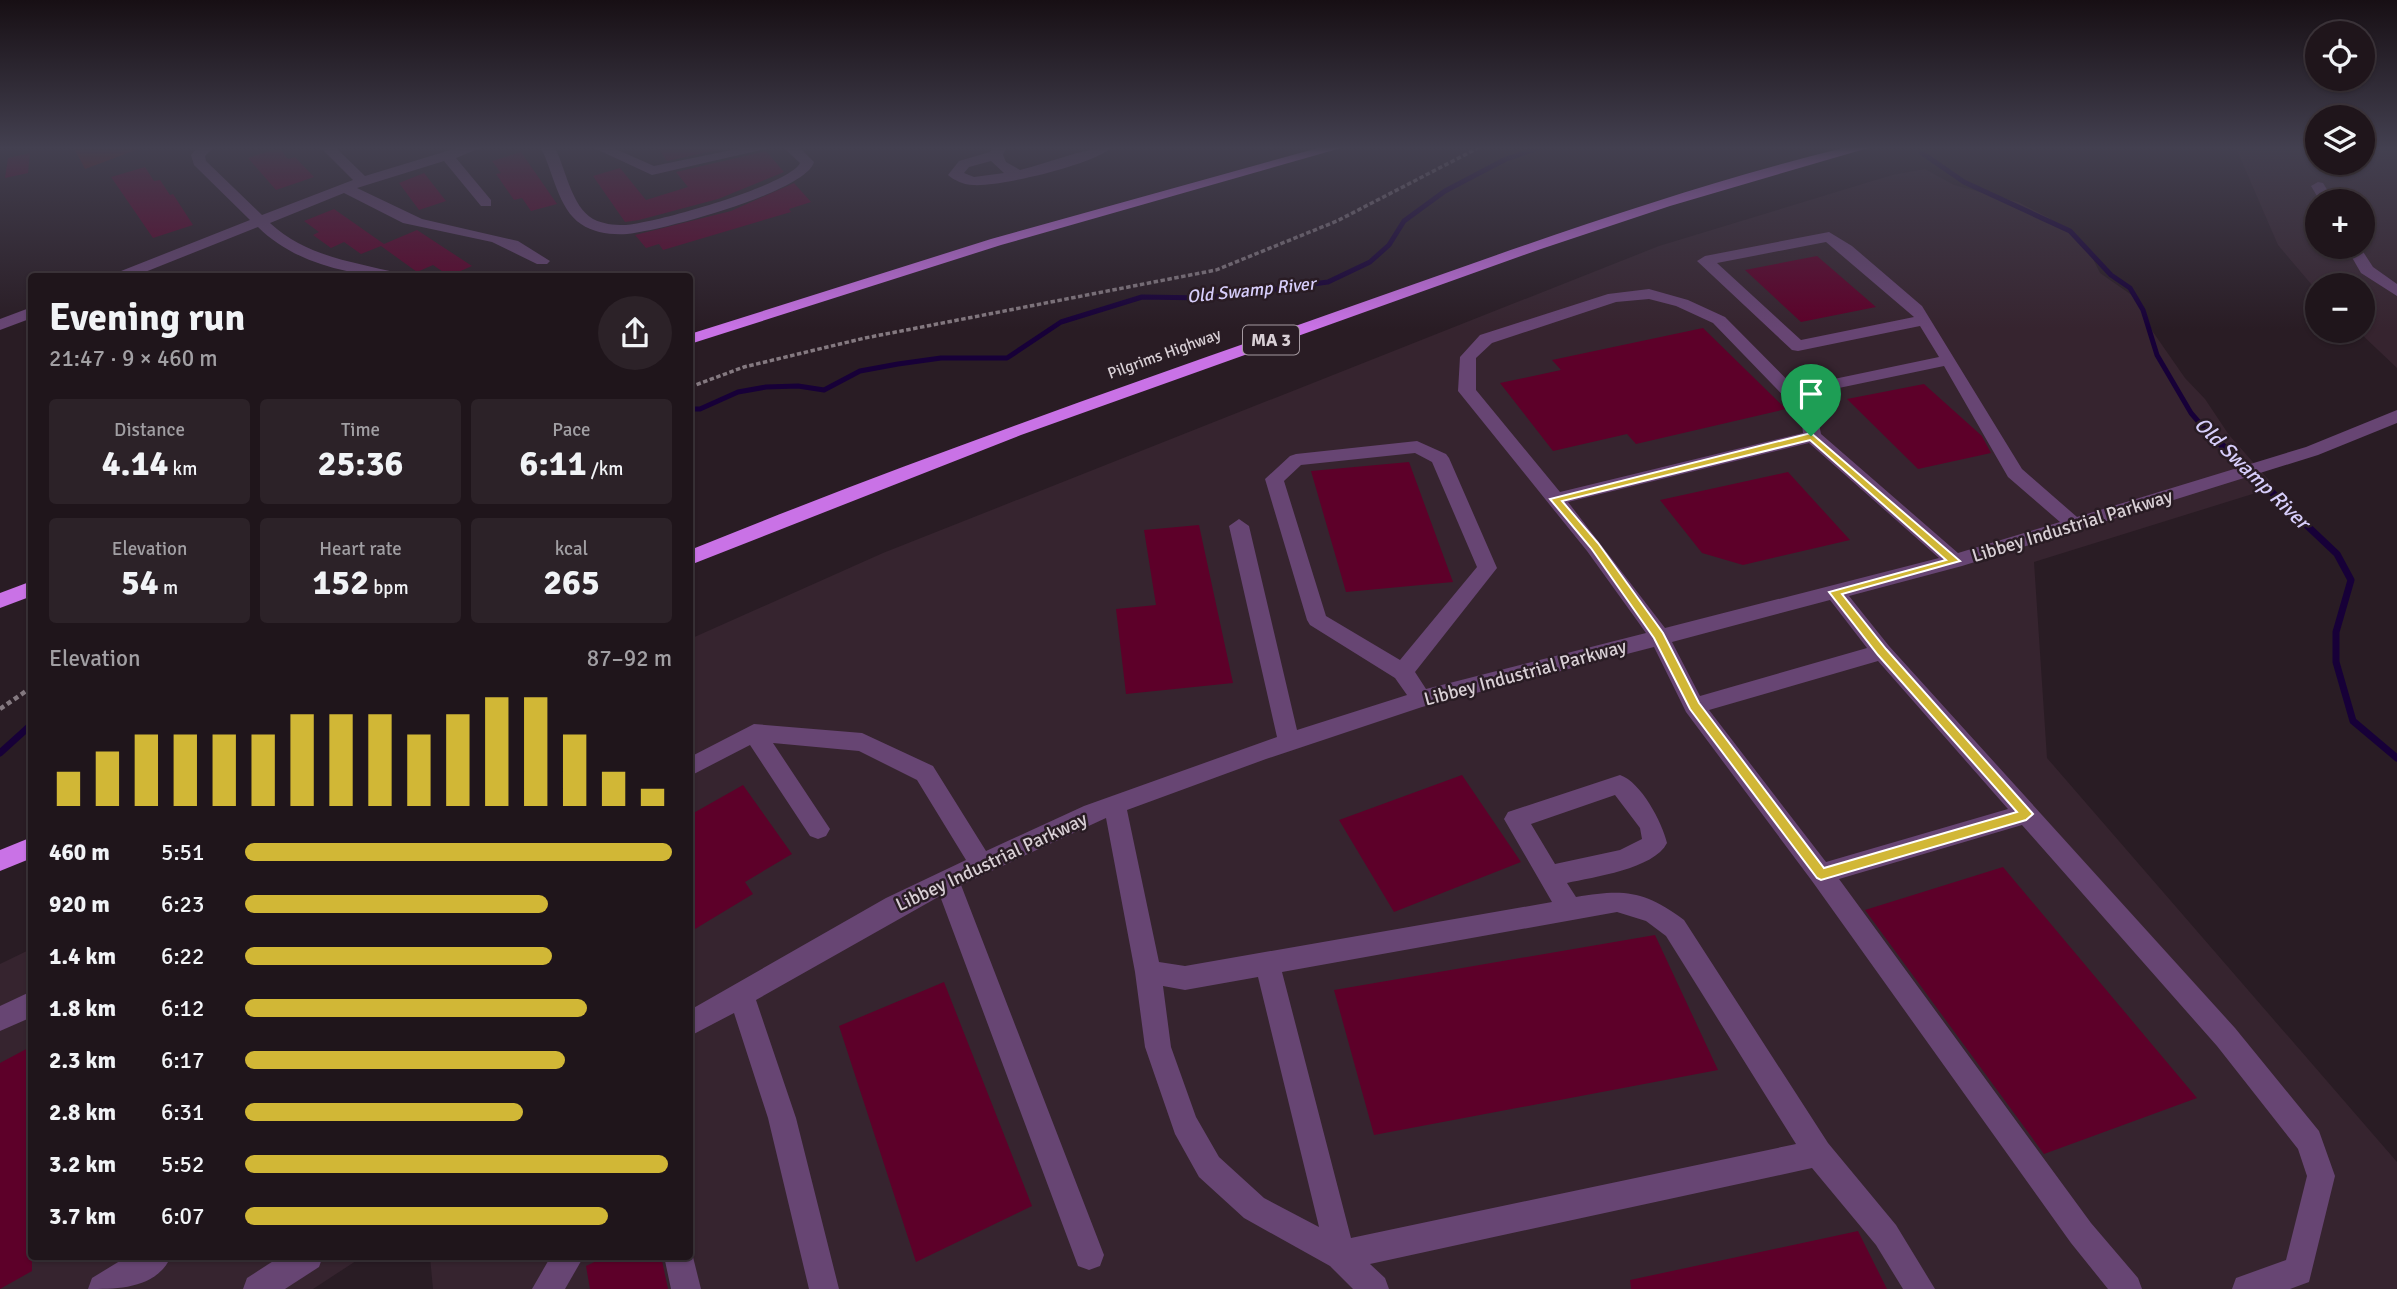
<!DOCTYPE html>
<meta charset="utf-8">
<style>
:root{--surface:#1f151b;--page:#2c2228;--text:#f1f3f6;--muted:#a19fa3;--line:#3c343a;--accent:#d1b736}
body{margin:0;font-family:Signika,sans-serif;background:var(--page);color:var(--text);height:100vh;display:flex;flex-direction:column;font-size:26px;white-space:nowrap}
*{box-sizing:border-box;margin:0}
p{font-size:23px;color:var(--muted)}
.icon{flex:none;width:38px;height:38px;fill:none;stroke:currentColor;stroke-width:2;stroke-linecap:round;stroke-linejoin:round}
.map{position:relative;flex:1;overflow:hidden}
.panel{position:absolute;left:28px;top:273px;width:665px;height:987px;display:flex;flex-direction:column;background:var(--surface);border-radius:7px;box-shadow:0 2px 5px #0004,0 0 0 2px var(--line)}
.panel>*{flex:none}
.buttons{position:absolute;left:2305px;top:21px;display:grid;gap:14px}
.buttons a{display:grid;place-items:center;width:70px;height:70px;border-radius:50%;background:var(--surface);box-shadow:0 2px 5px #0004,0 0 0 2px var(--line);font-size:35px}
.pin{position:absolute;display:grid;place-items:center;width:60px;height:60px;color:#fff;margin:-72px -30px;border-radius:50% 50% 50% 0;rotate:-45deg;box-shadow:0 0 7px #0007}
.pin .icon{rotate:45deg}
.round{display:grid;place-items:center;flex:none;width:74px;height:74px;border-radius:37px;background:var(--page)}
.headline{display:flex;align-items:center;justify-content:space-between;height:119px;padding:0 21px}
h1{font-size:38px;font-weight:800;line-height:52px}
.figures{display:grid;grid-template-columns:repeat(3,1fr);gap:10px;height:119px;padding:7px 21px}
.figures div{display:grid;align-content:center;border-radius:7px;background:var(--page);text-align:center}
.figures b{font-size:35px;font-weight:800}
.figures small{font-size:19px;font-weight:400}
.figures p{font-size:19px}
.chart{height:196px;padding:14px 21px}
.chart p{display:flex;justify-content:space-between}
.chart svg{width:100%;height:126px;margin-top:7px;stroke:var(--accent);stroke-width:6}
ul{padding:0 21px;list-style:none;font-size:23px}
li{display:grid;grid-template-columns:112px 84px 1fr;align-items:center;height:52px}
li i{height:18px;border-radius:9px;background:var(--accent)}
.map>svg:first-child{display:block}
.built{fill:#36242f;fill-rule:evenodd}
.green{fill:#670d0d}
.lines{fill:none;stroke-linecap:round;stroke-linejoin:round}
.stream-far1{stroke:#170038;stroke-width:5}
.stream{stroke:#170038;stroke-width:7}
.building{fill:#5d0029}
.path-far1{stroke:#847980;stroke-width:3.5;stroke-dasharray:4.5 2.5;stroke-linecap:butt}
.path{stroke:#847980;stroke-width:4.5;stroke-dasharray:5 3.5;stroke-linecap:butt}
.minor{fill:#674573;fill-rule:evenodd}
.highway{fill:#c972e6;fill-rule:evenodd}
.route{fill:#d1b736;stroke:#fff;stroke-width:2;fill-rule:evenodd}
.labels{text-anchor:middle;stroke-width:5;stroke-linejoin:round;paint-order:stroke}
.far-street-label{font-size:16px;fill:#d8cfd5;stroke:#291c24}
.far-water-label{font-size:18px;font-style:italic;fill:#d7cefb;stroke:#291c24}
.shield{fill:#291c24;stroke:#a499a0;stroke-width:2}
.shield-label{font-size:18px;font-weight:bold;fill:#d8cfd5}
.street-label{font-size:19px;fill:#d8cfd5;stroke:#291c24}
.water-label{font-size:21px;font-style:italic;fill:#d7cefb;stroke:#291c24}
</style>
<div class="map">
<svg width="2397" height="1289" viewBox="0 0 2397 1289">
<rect width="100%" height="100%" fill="#291c24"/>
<g class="built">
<path d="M2236 148H2317V163H2362L2363 148H2397V368L2358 331H2362V285H2317V291L2278 245ZM2317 201H2362V247H2317Z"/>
<path d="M1925 169 1954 185 2018 202 2049 218 2086 245 2100 273 2136 298 2153 332 2185 378 2205 399 2229 435 2275 487 2034 562 2047 758 2397 1162V1289H433L430 1257 690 1256V639L883 553 1659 246 1892 175Z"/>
<path d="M31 949 32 1256 362 1257 313 1289H0V964Z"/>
</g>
<path class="green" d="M74 148H141L85 169Z"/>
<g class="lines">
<g class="stream-far1">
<path d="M1922 153 1964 182 2070 231 2111 275 2130 288 2143 310 2157 355 2191 413 2210 435"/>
<path d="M690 409H700L738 392 766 387 798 386 824 390 860 371 898 364 941 358H1007L1061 322 1142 297 1207 298 1328 282 1370 262 1389 245 1404 221 1445 191 1506 159 1539 148"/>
</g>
<g class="stream">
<path d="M2209 433 2337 554 2351 580 2336 632V662L2353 721 2397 758"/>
<path d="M0 753 32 724"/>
</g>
</g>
<g class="building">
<path d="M279 148 288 159 295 157 314 177 276 190 248 158Z"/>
<path d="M658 148H727L667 161Z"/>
<path d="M766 151 784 172 718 199 639 220 625 222 593 176 620 168 646 200 688 187 676 172Z"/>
<path d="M521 152 557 204 531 211 522 198 514 200 496 174 501 173 492 161Z"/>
<path d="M30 153 28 173 5 178 8 158Z"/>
<path d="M145 167 154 181 160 180 170 195 173 194 193 225 153 238 111 177Z"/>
<path d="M424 173 446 201 419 210 399 183Z"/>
<path d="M794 183 811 202 789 209 791 212 663 250 659 244 646 248 635 235 731 211Z"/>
<path d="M334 209 384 244 417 230 472 266 449 276 433 265 417 272 381 246 361 254 344 242 331 248 313 235 319 232 304 221Z"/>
<path d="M1817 256 1876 307 1801 322 1745 270Z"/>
<path d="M1703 328 1786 409 1636 444 1627 434 1553 451 1500 383 1561 370 1552 360Z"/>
<path d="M1924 384 1982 436 1991 453 1918 469 1847 399Z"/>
<path d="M1409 462 1453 582 1346 592 1311 471Z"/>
<path d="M1788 472 1850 540 1743 565 1702 553 1660 500Z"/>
<path d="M1199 525 1233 683 1126 694 1116 609 1156 605 1144 530Z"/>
<path d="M1462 775 1521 862 1394 912 1339 820Z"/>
<path d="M743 785 792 854 745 882 753 894 690 932V815Z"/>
<path d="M2003 867 2197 1098 2044 1154 1865 910Z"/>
<path d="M1655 935 1718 1070 1374 1135 1334 990Z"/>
<path d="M944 982 1032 1206 916 1262 839 1026Z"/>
<path d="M32 1046V1271L0 1289V1063Z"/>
<path d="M1858 1231 1887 1289H1631L1630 1280Z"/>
<path d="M607 1256H661L668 1289H590L586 1266Z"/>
</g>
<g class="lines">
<path class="path-far1" d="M690 387 744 367 865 338 1216 270 1337 221 1478 148"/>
<path class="path" d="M0 709 32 687"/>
<g class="minor">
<path d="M197 148H213L205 156 206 161 262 215 353 180 321 148H336L365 176 457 148H480L456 158 491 200V206H481L444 161 357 188 422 219 518 241 550 261 547 264H537L492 242 403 223 344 193 270 223C305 256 353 262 398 273L399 276C350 276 294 263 258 227L135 276H115L116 273 250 220 194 165 191 155Z"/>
<path d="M541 148H555C566 169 571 206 593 219 603 224 613 225 624 225 652 224 790 185 800 163L784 148H800L814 162C806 192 660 231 627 234 611 235 594 233 581 224 558 209 553 171 541 148Z"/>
<path d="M594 148H613L654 166 741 148H769L652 175Z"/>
<path d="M992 148H1006L1003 155 1006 162 1020 170C1050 163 1081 148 1111 148 1092 165 999 187 973 185 965 185 953 180 948 175L959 161 990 152ZM991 161 1004 173 974 177 964 173 969 167Z"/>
<path d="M2318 182 2323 183 2334 201H2320L2311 186Z"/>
<path d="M1829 232 1852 246 1922 306 2022 469 2077 517 2306 447 2397 410V423L2318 455 1962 566 1849 596 1889 646 2235 1028 2319 1131 2335 1176 2309 1282 2290 1289H2232L2236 1278 2286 1260 2307 1176 2298 1149 2217 1046 2022 825 1839 879 2091 1223 2138 1278 2142 1289H2108L2071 1243 1812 881 1686 712 1654 647 1422 707 1266 759 1127 810 1159 962 1185 966 1552 902 1504 819 1508 812 1620 775C1641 782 1662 822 1667 843 1654 869 1593 877 1567 883L1576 897C1623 889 1644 890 1684 920L1828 1143 1896 1225 1935 1289H1903L1876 1245 1812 1168 1370 1264 1385 1278 1389 1289H1353L1330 1266 1244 1218 1199 1177 1175 1134 1145 1047 1135 972 1106 818 961 885 1104 1255 1100 1266 1089 1270 1078 1266 940 896 756 1000 796 1118 839 1289H809L768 1118 734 1013 690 1036V1010L886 898 966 860 917 780 859 751 773 743 830 829 826 836 818 839 810 836 750 745 690 776V757L754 724 862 733 933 766 986 851 1084 806 1277 737 1229 526 1239 519 1249 526 1297 730 1407 695 1395 678 1310 625 1307 620 1265 479 1290 456 1296 454 1417 441 1446 454 1449 458 1497 568 1415 672 1426 689 1646 633 1587 551 1458 391 1460 357 1480 335 1608 294 1649 289 1688 300 1725 317 1816 409 1821 434 1958 553 2060 522 2008 477 1944 366 1834 389 1825 384 1834 379 1939 357 1920 326 1798 351 1792 350 1697 261 1705 256ZM1826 242 1914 317 1801 340 1717 263ZM1649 299 1676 306 1713 323 1801 414 1803 433 1560 492 1476 390V358L1492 343 1616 302ZM1809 443 1939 558 1665 628 1568 502ZM1415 453 1432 462 1477 567 1400 660 1326 616 1284 481 1301 465ZM1830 600 1867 648 1700 696 1672 642ZM1878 661 2008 809 1826 862 1709 710ZM1615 795 1640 828 1642 839 1620 850 1555 864 1531 824ZM1617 912 1646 921 1666 936 1796 1144 1351 1238 1282 972ZM1258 977 1319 1227 1264 1198 1219 1157 1196 1117 1171 1047 1163 986 1185 990Z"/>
<path d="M2346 247H2360L2373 267 2397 284V296L2361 273Z"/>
<path d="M32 307V318L0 330V319Z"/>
<path d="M32 991V1017L0 1031V1006Z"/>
<path d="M690 1245 701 1289H671L664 1256H690Z"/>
<path d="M128 1256H171C157 1289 118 1289 88 1289L92 1278Z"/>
<path d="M281 1256H323L319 1267 285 1289H243L247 1278Z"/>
<path d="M551 1256H584L565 1289H532Z"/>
</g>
<g class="highway">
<path d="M1318 148H1341L1001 245 690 344V334L991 239Z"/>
<path d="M1843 148H1868L1670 206 1541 249 1021 435 690 565V550C902 464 1118 388 1335 312 1503 253 1670 191 1843 148Z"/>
<path d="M32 581V596L0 608V593Z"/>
<path d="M32 837V858L0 871V850Z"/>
</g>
</g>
<linearGradient id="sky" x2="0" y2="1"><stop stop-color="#170f14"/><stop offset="0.45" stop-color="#434050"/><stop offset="1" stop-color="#434050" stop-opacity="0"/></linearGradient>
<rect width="2397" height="329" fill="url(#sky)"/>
<path class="route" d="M1811 433 1960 561 1842 594 1886 649 2033 814 2026 820 1821 880 1817 878 1690 709 1654 638 1591 548 1550 499ZM1810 440 1946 560 1829 592 1878 655 2017 812 1824 868 1699 703 1663 633 1598 543 1562 501Z"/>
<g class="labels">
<g class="far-street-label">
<text transform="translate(1164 353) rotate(-20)" y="6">Pilgrims Highway</text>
</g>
<g class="far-water-label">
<text transform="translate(1251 290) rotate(-6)" y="6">Old Swamp River</text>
</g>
<rect class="shield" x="1243" y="325.5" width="56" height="29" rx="5"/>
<g class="shield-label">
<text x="1271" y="346">MA 3</text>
</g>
<g class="street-label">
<text transform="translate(2072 525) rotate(-17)" y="7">Libbey Industrial Parkway</text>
<text transform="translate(1525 672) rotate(-15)" y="7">Libbey Industrial Parkway</text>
<text transform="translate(991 861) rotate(-25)" y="7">Libbey Industrial Parkway</text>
</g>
<g class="water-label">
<text transform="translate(2252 473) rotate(44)" y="7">Old Swamp River</text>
</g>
</g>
</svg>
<div class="buttons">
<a><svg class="icon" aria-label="locate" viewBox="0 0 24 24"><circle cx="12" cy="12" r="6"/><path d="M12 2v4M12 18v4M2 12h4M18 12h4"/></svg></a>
<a><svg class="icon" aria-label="layers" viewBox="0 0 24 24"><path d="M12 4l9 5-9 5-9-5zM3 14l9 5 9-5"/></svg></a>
<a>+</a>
<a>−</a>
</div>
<div class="pin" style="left:1811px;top:436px;background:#1e9e55"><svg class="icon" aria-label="arrive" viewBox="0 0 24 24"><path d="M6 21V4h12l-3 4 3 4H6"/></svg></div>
<section class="panel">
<div class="headline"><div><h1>Evening run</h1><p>21:47 · 9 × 460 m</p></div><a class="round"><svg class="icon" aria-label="share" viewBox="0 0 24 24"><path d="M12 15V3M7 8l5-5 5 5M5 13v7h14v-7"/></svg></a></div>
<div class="figures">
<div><p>Distance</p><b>4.14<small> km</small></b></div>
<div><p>Time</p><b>25:36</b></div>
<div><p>Pace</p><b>6:11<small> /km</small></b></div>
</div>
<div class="figures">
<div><p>Elevation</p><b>54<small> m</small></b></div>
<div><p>Heart rate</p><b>152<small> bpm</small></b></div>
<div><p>kcal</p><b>265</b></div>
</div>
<div class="chart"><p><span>Elevation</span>87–92 m</p>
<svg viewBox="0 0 160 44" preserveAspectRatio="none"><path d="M5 44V32M15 44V25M25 44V19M35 44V19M45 44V19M55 44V19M65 44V12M75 44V12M85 44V12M95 44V19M105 44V12M115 44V6M125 44V6M135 44V19M145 44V32M155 44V38"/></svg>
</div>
<ul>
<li><b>460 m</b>5:51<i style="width:100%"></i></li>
<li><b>920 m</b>6:23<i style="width:71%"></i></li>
<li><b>1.4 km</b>6:22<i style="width:72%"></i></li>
<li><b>1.8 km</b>6:12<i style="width:80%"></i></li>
<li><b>2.3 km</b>6:17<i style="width:75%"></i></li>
<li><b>2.8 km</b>6:31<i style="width:65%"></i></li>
<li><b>3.2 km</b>5:52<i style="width:99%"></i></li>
<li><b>3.7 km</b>6:07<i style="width:85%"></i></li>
</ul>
</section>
</div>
